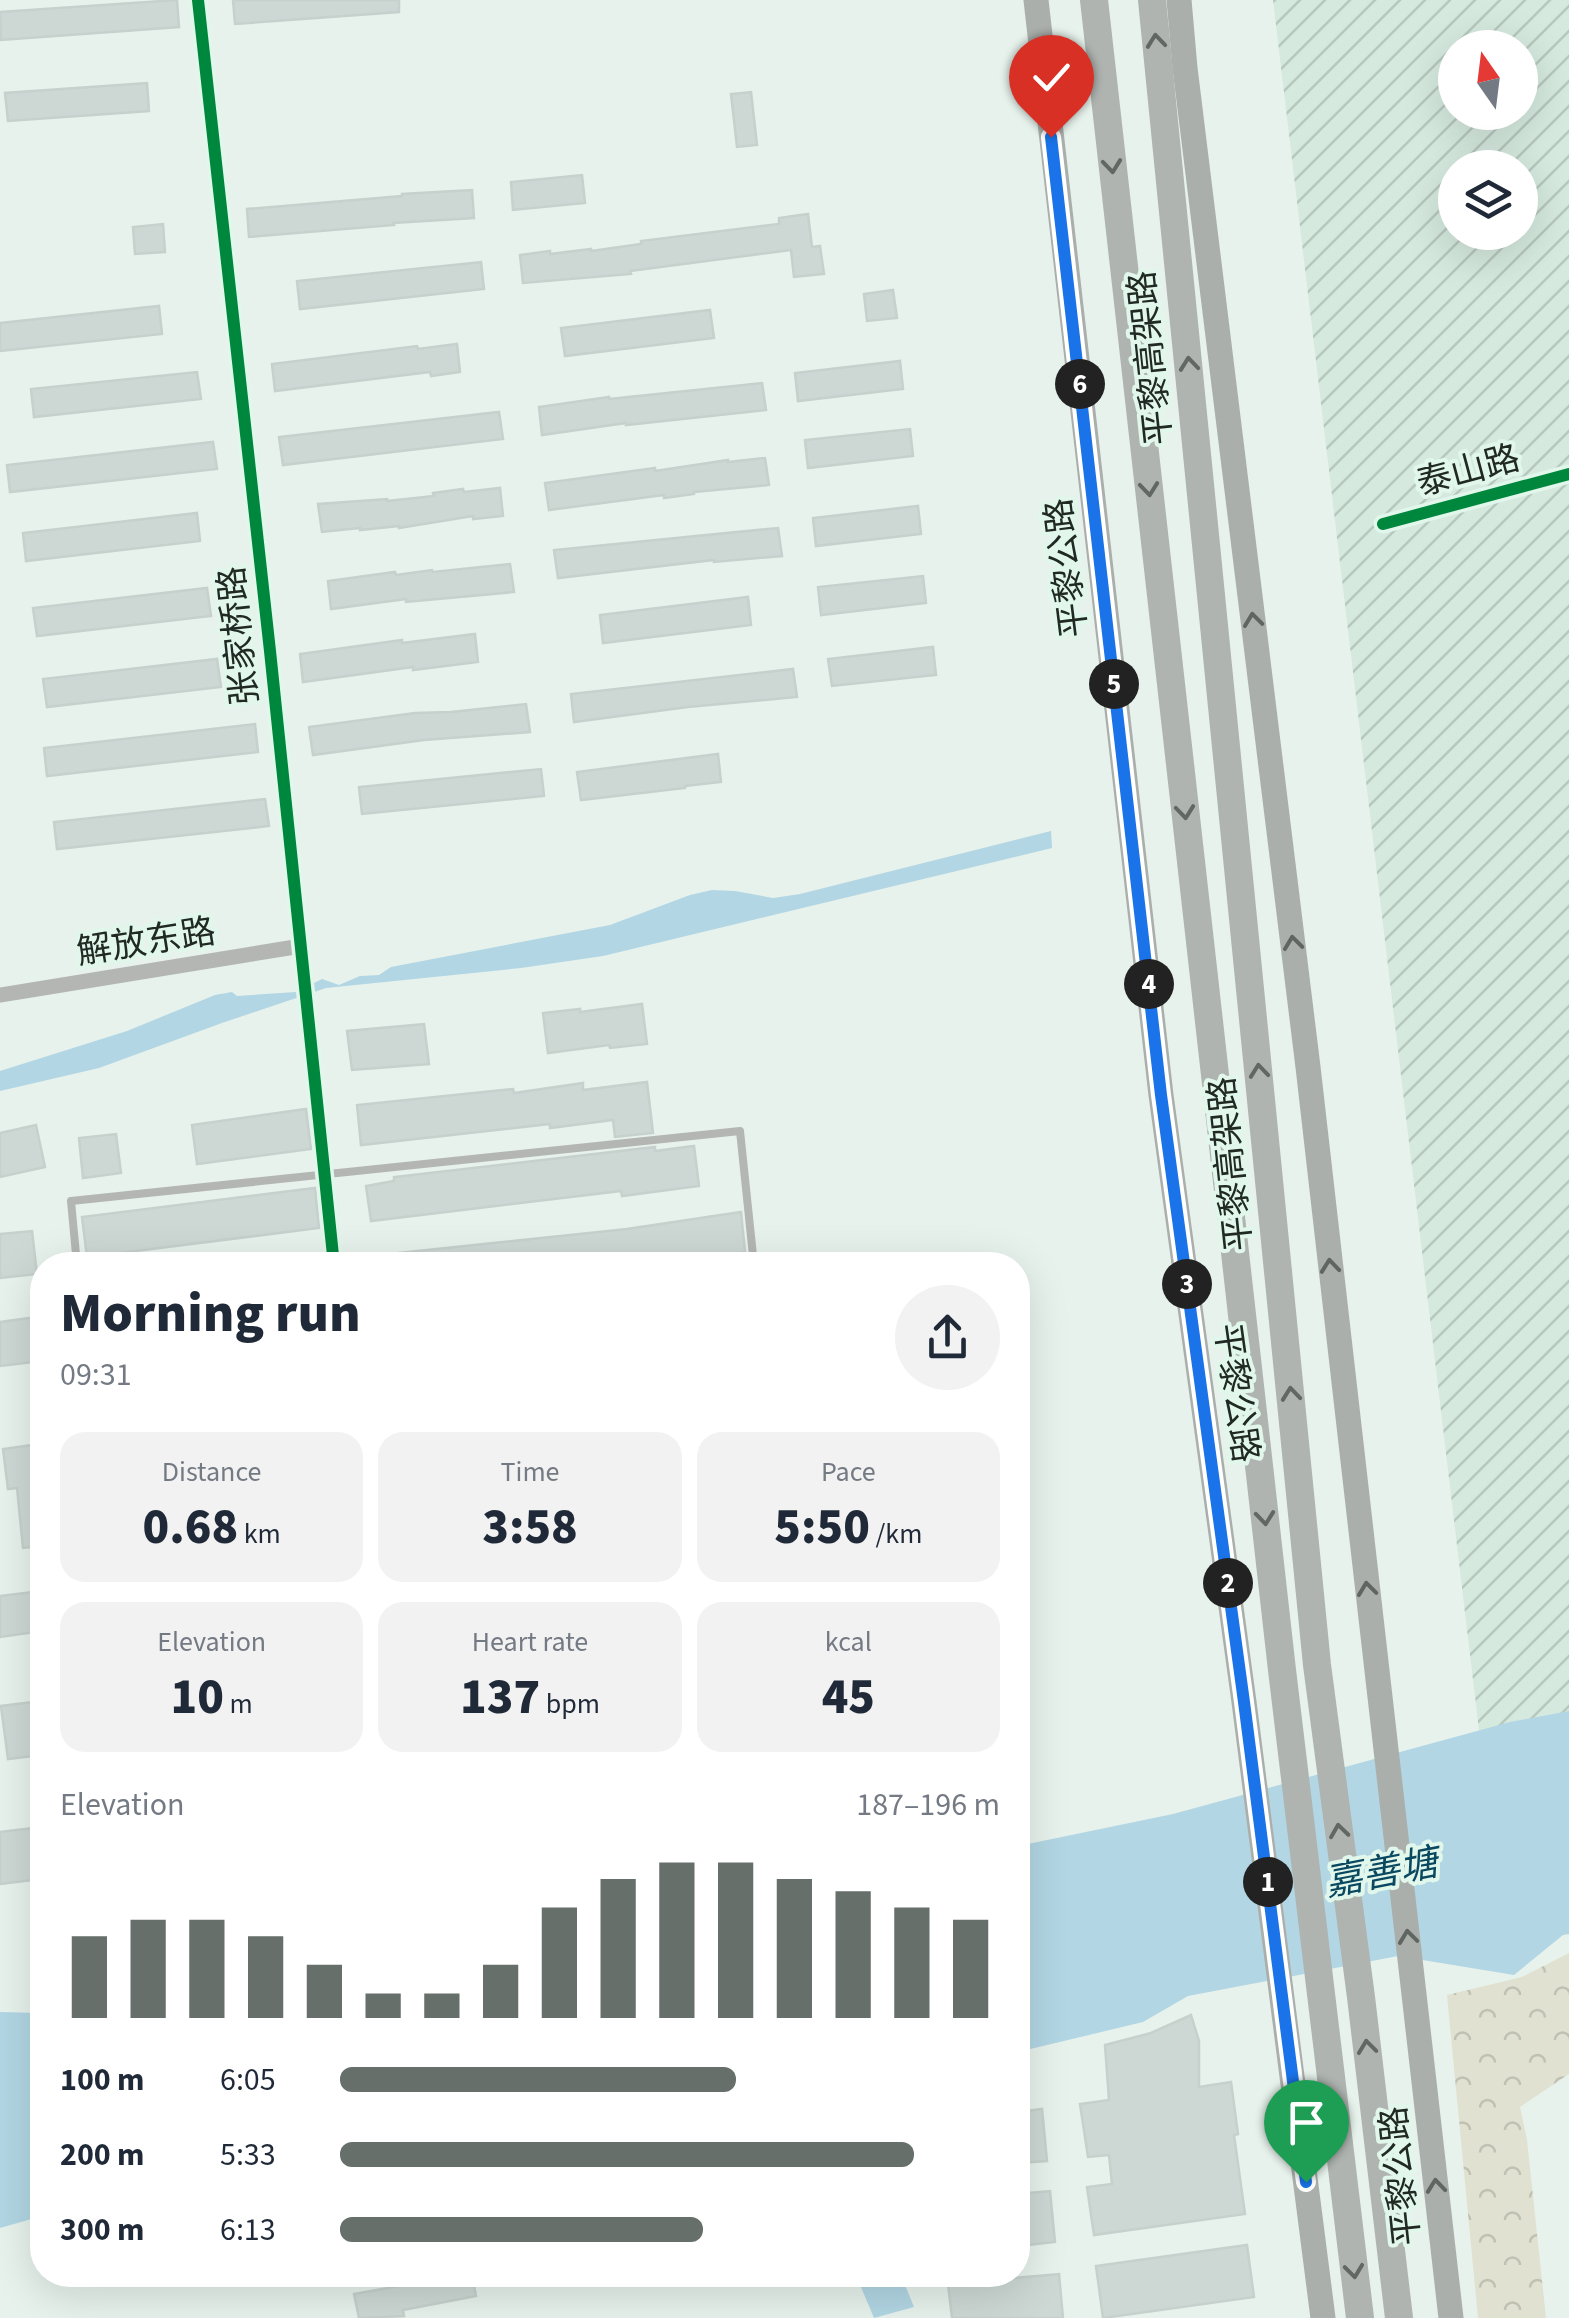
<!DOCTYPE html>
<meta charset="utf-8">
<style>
:root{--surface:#fff;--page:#f2f2f3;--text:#1f2937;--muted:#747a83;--accent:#666f6a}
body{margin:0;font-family:"Source Sans 3","Noto Sans SC",sans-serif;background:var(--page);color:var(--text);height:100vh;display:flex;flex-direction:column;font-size:38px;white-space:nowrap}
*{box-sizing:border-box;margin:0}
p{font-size:32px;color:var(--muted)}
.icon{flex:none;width:55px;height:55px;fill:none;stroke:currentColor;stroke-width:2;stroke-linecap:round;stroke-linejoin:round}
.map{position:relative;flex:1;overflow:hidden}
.panel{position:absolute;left:30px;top:1252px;width:1000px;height:1035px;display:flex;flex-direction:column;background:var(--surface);border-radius:40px;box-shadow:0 10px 40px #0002}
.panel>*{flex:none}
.needle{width:65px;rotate:346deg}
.fabs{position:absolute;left:1438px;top:30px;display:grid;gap:20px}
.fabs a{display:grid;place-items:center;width:100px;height:100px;border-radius:50%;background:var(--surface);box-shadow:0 10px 40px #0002;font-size:50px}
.pin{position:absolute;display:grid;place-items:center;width:85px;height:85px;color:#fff;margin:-102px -42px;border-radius:50% 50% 50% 0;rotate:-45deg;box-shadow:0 0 10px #0007}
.pin .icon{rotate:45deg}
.km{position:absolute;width:50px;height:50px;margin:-25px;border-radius:50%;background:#222;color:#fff;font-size:28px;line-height:50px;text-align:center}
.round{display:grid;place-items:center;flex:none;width:105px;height:105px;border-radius:52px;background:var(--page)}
.head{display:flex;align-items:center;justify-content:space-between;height:170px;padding:0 30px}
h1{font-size:55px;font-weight:800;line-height:75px}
.metrics{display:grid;grid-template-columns:repeat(3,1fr);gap:15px;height:170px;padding:10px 30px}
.metrics div{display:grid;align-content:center;border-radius:25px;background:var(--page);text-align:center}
.metrics b{font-size:50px;font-weight:800}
.metrics small{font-size:28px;font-weight:400}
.metrics p{font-size:28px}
.chart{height:280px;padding:20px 30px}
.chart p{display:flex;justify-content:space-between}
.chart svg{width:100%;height:180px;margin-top:10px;stroke:var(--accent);stroke-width:6}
ul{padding:0 30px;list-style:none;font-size:32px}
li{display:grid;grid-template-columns:160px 120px 1fr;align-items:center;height:75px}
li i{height:25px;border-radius:12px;background:var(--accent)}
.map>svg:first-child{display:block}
.industrial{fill:url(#industrial-furrows);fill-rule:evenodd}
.park{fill:url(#park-crowns)}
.water{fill:#b2d6e4}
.building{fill:#cdd8d4;stroke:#c6d0cd;stroke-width:2.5}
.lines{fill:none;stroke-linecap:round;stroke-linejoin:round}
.lane{stroke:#b4b6b3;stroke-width:8}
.street{stroke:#b4b6b3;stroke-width:15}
.primary{stroke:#abafab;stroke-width:25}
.highway{stroke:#afb4b0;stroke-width:28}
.cycleway-casing{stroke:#e2f7eb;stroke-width:19}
.cycleway{stroke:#00873e;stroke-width:12}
.oneway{stroke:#616863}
.oneway2{stroke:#5f6561}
.route-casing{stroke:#fff;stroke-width:20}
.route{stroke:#1a73e8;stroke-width:12}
.labels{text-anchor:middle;stroke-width:8;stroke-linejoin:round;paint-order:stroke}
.street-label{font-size:35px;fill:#212924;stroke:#e2f7eb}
.water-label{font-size:38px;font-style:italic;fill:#09485f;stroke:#e2f7eb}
</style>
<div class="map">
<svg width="1569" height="2318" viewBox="0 0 1569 2318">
<defs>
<pattern id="industrial-furrows" width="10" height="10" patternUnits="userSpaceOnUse" patternTransform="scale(2.5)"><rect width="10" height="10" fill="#d5e9de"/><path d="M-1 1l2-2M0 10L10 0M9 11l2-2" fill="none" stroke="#b7c8be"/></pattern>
<pattern id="park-crowns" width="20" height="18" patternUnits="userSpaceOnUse" patternTransform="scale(2.5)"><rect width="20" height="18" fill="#e0e1d0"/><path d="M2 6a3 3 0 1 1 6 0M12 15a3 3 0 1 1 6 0" fill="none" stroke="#c0c1b2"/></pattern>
</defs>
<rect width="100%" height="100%" fill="#e7f2ec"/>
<path class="industrial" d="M1273 0H1569V1790L1488 1806ZM1455 48H1520V112H1455ZM1455 168H1520V232H1455Z"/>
<path class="park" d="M1569 1953V2074L1520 2107 1527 2140 1546 2318H1478L1447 1995 1522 1977Z"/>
<g class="water">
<path d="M1051 831 1052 848 603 956 521 968 326 988 222 1023 99 1068 0 1091V1071L127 1031 215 995 232 992 237 996 296 992 322 979 339 985 360 976 379 975 391 967 610 925 690 895 712 890 735 891 773 898 800 894Z"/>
<path d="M1569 1711V1934L1563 1935 1514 1975 1398 1956 1188 1996 1143 2022 1018 2052V1846L1173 1814 1510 1722Z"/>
<path d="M0 2012 42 2013V2216L0 2228Z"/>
<path d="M856 2275H901L914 2307 874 2318Z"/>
</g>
<g class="building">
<path d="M177 0 179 27 1 40 0 12Z"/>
<path d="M233 0H399V12L235 24Z"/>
<path d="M147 83 149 111 8 121 5 93Z"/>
<path d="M751 92 757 145 737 147 731 94Z"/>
<path d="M582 175 585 203 513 210 511 182Z"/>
<path d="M472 190 474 218 393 223 394 225 249 237 247 209 402 196V194Z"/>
<path d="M808 214 812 247 820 246 824 274 794 277 791 250 630 271 631 274 523 283 520 255 550 251V254L591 249V251L641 244V241L779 224V218Z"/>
<path d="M163 224 165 252 135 254 133 227Z"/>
<path d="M481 262 484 289 300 309 297 281Z"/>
<path d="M893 290 897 318 867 321 864 294Z"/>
<path d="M159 306 162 334 0 351V323Z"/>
<path d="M710 310 714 338 565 356 561 328Z"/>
<path d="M457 344 460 372 431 376 430 372 275 391 272 364 417 346 418 349Z"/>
<path d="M900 361 903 389 798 401 795 373Z"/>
<path d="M197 372 201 399 34 417 31 389Z"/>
<path d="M762 383 766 410 626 425V423L542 435 539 407 609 397V399Z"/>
<path d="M499 412 503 439 283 465 279 437Z"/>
<path d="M910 429 913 456 808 468 805 440Z"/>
<path d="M213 442 217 469 10 492 7 465Z"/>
<path d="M765 458 769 485 694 492V494L664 498V495L549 510 545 483 655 468V471L728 460V462Z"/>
<path d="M500 488 503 516 473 519V516L399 528V526L360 530V528L322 532 318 504 387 499V501L434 496 433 493 463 489 464 492Z"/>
<path d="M918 506 921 534 816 546 813 518Z"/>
<path d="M197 513 200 541 26 561 23 533Z"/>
<path d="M778 528 782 556 714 562V560L558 578 554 550Z"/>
<path d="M510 564 514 592 406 602V599L331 609 328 581 395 572 396 575 432 570 433 572Z"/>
<path d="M923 576 926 603 821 615 818 587Z"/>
<path d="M207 588 211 616 37 636 33 608Z"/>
<path d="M748 597 751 625 603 643 600 615Z"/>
<path d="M475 634 478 662 413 670V667L303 682 300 654 402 640V643Z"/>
<path d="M933 647 936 675 832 686 828 659Z"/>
<path d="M217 659 221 687 47 707 43 679Z"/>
<path d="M793 669 797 697 688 707 574 722 571 694Z"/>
<path d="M526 704 530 732 424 740 313 755 309 727 415 713 451 712Z"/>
<path d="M255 724 258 752 47 776 44 748Z"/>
<path d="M718 754 721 782 685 786V788L581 800 577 772Z"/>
<path d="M541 769 544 796 362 814 359 787Z"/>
<path d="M265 799 269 826 57 849 54 822Z"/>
<path d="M642 1004 647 1044 610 1048 609 1045 548 1053 543 1013 580 1009V1012Z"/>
<path d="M424 1024 429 1064 352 1070 347 1031Z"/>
<path d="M647 1082 653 1133 615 1137 613 1120 550 1128V1124L361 1145 357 1105 513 1089 514 1093 583 1083V1090Z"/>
<path d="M306 1109 311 1149 197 1164 192 1125Z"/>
<path d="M36 1125 45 1167 0 1177V1133Z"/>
<path d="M116 1134 121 1173 83 1178 79 1138Z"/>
<path d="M694 1146 699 1186 622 1196 621 1191 371 1221 366 1186 394 1181V1177L655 1147V1151Z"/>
<path d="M315 1188 319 1228 87 1257 82 1217Z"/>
<path d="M741 1212 745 1252 669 1264 390 1265V1254L627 1229Z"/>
<path d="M32 1231 37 1274 0 1278V1234Z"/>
<path d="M37 1317 42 1361 0 1366V1322Z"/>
<path d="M40 1444 42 1463V1546L23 1548 17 1488 8 1489 3 1449Z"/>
<path d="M42 1591V1631L0 1637V1596Z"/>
<path d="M42 1701V1755L8 1759 1 1706Z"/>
<path d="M42 1827V1879L0 1884V1832Z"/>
<path d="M1191 2015 1199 2041V2087L1231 2082 1238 2134 1234 2135 1245 2214 1094 2235 1087 2187 1112 2184 1109 2155 1088 2157 1080 2104 1109 2100 1105 2045 1151 2033Z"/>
<path d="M1042 2109 1047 2161 1018 2163V2112Z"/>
<path d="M1050 2191 1055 2242 1018 2246V2194Z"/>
<path d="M1247 2245 1254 2297 1103 2318 1096 2266Z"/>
<path d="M1059 2274 1063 2318H952L948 2284Z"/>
<path d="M461 2275H472L476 2296 403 2310 404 2316 359 2318 354 2294Z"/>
</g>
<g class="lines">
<path class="lane" d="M77 1265 71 1201 740 1131 754 1265"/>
<g class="street">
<path d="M198 0 270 651 334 1265"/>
<path d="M1383 524 1569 474"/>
<path d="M0 995 301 946"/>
</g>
<g class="primary">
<path d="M1036 0 1161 1095 1244 1702 1323 2318"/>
<path d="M1179 0 1185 68 1308 1067 1451 2318"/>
</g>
<g class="highway">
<path d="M1094 0 1282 1670 1360 2318"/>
<path d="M1152 0 1317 1665 1361 1997 1399 2318"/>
</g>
<g class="cycleway-casing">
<g id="cycleway">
<path d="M198 0 270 651 334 1265"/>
<path d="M1383 524 1569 474"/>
</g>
</g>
<use href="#cycleway" class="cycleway"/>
</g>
<defs><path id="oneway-chevron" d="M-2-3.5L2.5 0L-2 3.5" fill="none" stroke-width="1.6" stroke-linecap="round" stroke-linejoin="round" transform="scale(2.5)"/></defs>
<g class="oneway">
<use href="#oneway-chevron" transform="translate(1156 41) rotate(-96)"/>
<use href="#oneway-chevron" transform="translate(1112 166) rotate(84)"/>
<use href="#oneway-chevron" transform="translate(1189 364) rotate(-96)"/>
<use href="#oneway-chevron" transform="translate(1149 489) rotate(84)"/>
<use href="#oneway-chevron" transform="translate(1185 812) rotate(84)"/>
<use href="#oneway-chevron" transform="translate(1259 1071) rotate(-96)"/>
<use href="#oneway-chevron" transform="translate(1291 1394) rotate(-96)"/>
<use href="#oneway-chevron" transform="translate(1265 1518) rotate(84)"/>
<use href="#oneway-chevron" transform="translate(1339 1831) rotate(-98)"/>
<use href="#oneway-chevron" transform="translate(1367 2047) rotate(-97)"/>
<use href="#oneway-chevron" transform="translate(1354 2271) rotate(83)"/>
</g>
<g class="oneway2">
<use href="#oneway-chevron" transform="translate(1253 620) rotate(-97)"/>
<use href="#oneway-chevron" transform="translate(1293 943) rotate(-97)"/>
<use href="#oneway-chevron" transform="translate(1330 1266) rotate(-96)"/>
<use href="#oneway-chevron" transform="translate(1367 1589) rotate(-97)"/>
<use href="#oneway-chevron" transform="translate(1408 1937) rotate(-97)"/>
<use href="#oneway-chevron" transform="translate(1436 2186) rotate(-96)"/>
</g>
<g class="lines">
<g class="route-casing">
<path id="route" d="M1051 137 1161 1095 1244 1702 1306 2182"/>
</g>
<use href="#route" class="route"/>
</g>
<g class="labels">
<g class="street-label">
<text transform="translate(1150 358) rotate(-96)" y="12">平黎高架路</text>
<text transform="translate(1468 470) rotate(-15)" y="12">泰山路</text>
<text transform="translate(1066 568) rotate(-97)" y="12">平黎公路</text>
<text transform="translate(238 636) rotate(-96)" y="12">张家桥路</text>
<text transform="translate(146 941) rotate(-9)" y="12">解放东路</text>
<text transform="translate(1230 1164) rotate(-96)" y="12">平黎高架路</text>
<text transform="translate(1237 1393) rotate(82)" y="12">平黎公路</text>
<text transform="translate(1400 2176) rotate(-96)" y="12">平黎公路</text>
</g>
<g class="water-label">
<text transform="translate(1381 1872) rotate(-11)" y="13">嘉善塘</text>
</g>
</g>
</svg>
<div class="fabs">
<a><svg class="needle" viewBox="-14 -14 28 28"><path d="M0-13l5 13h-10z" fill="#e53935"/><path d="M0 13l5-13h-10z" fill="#747a83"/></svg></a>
<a><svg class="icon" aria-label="layers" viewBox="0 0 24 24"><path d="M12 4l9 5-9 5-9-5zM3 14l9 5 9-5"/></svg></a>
</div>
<div class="pin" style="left:1306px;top:2182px;background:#1e9e55"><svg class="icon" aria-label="arrive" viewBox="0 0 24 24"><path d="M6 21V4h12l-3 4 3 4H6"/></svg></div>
<div class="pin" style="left:1051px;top:137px;background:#d93025"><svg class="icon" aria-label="check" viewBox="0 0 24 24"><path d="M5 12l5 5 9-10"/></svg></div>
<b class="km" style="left:1268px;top:1882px">1</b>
<b class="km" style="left:1228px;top:1583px">2</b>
<b class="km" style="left:1187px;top:1284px">3</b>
<b class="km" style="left:1149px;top:984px">4</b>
<b class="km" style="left:1114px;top:684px">5</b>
<b class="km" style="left:1080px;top:384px">6</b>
<section class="panel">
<div class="head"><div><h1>Morning run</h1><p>09:31</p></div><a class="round"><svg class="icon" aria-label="share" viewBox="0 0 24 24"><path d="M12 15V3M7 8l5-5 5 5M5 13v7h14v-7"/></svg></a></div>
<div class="metrics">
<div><p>Distance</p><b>0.68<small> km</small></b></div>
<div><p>Time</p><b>3:58</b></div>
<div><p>Pace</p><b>5:50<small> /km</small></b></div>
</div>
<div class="metrics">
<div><p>Elevation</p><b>10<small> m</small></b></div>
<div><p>Heart rate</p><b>137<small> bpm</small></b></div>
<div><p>kcal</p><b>45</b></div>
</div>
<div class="chart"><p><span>Elevation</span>187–196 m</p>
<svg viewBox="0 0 160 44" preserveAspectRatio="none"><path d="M5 44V24M15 44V20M25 44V20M35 44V24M45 44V31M55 44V38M65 44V38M75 44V31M85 44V17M95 44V10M105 44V6M115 44V6M125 44V10M135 44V13M145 44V17M155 44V20"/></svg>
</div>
<ul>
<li><b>100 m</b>6:05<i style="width:60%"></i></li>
<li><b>200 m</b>5:33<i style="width:87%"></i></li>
<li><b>300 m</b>6:13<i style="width:55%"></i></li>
</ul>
</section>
</div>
